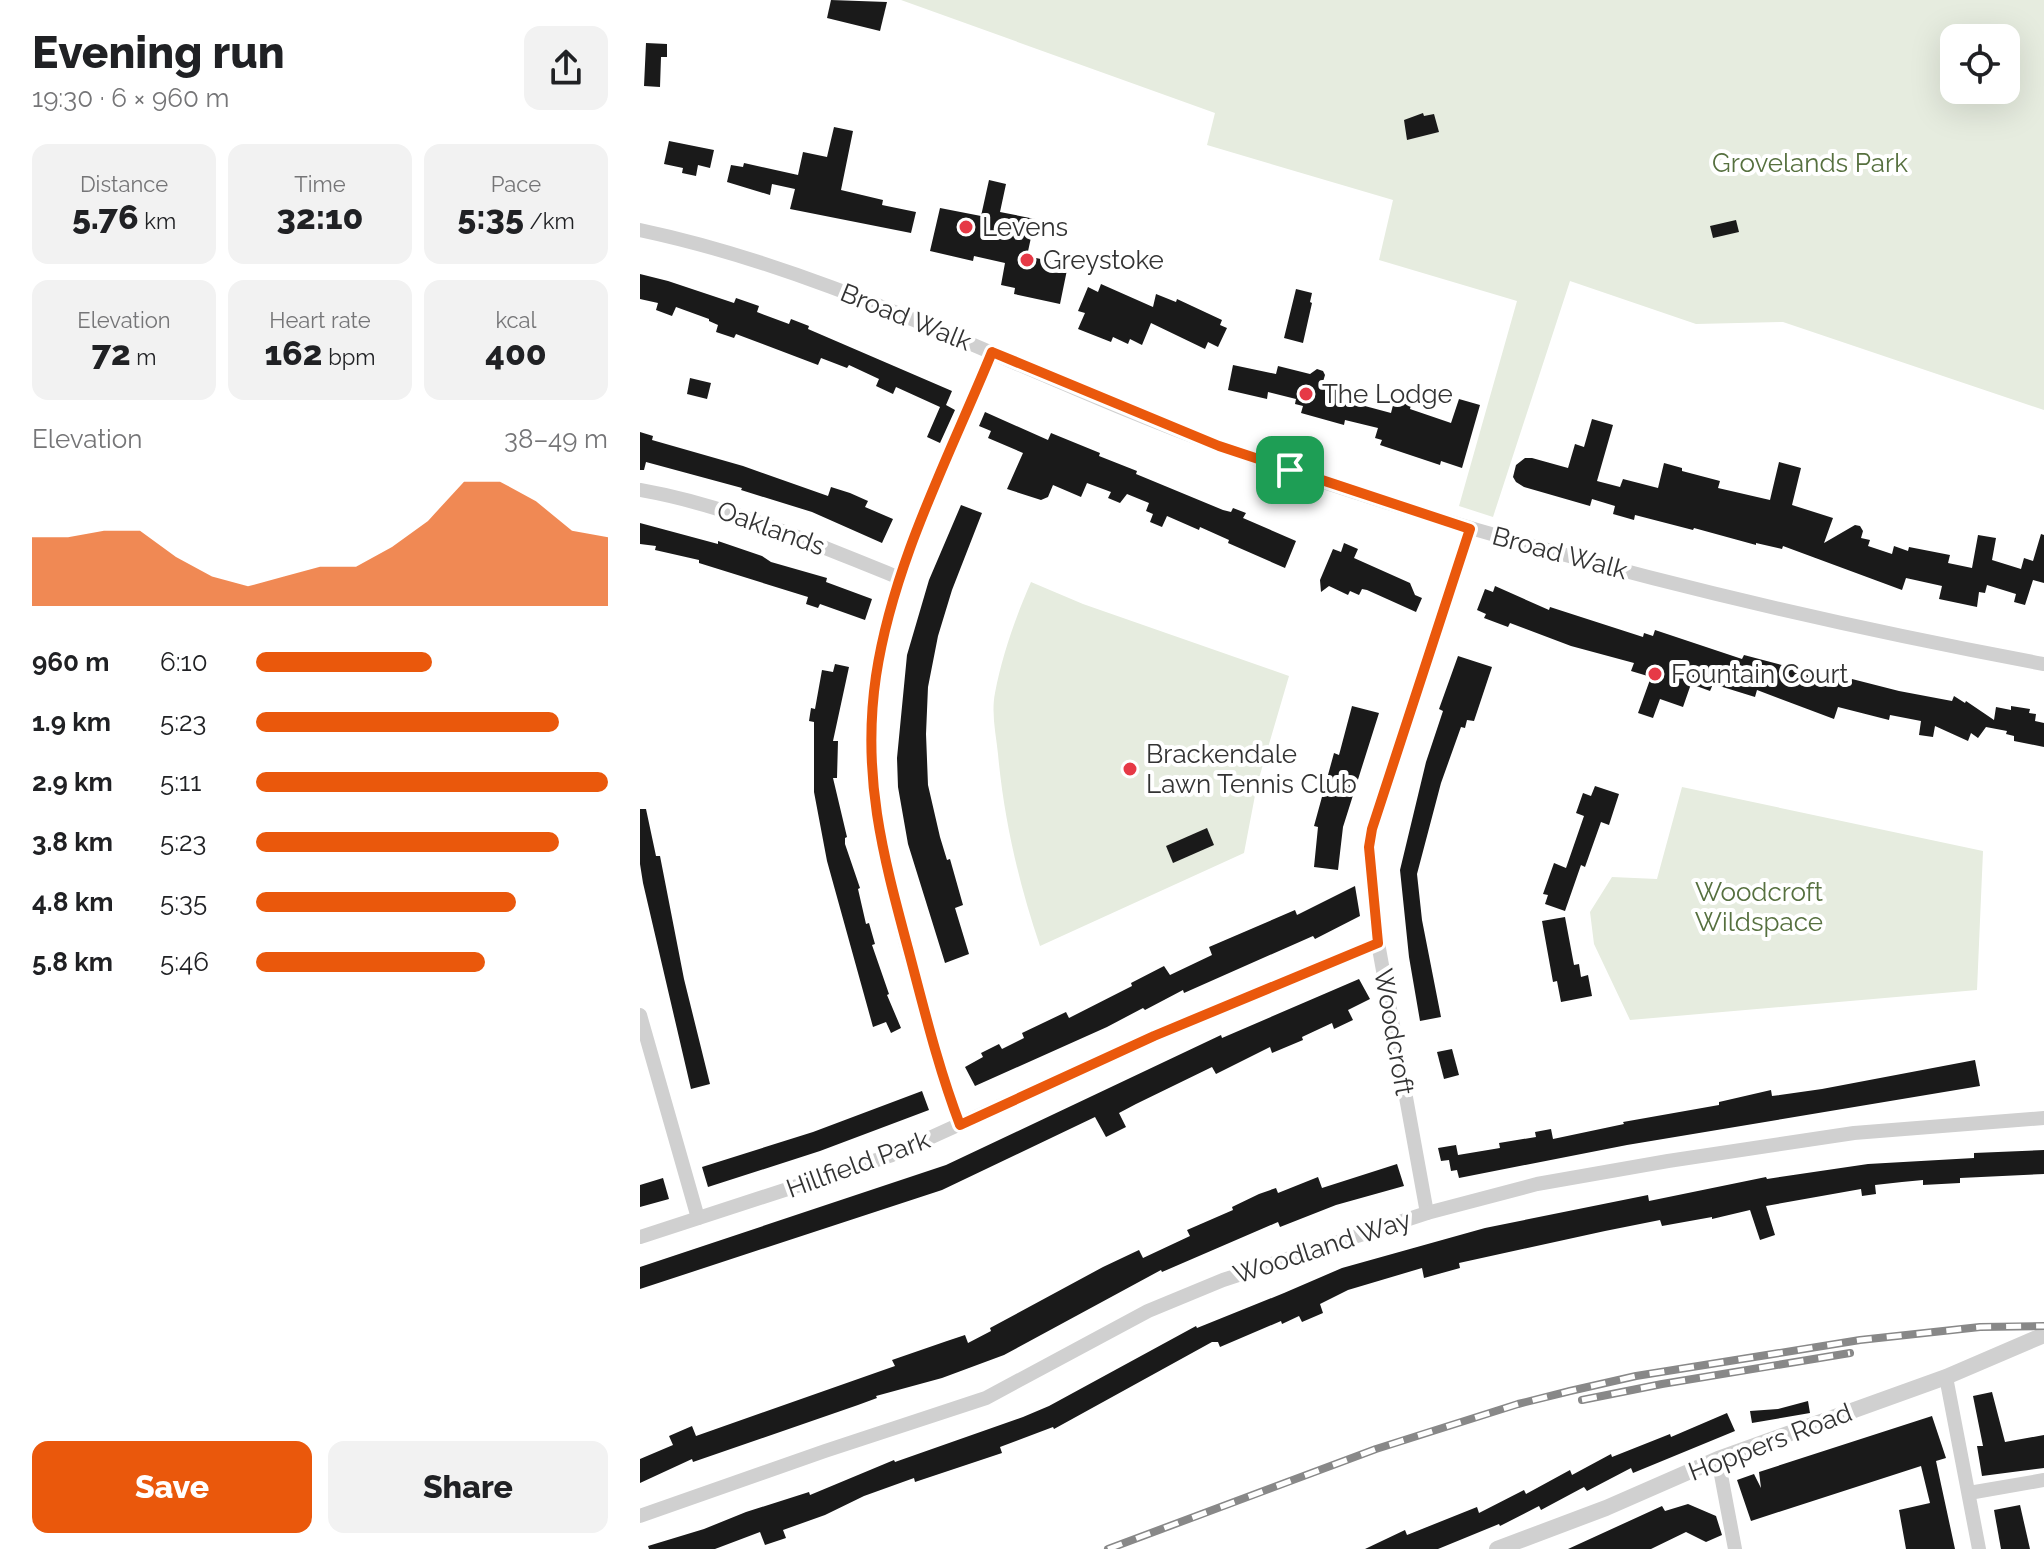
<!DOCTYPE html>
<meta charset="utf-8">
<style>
:root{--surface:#fff;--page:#f2f2f2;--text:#202124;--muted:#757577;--accent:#ea580c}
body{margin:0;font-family:Raleway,sans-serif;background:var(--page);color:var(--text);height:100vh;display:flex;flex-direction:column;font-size:30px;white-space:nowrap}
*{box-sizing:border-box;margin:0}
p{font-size:26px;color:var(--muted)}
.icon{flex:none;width:44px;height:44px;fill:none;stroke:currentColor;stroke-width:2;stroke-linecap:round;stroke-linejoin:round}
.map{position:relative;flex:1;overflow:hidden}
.drawer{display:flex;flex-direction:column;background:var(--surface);width:640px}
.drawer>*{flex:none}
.fabs{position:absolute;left:1300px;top:24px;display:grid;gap:16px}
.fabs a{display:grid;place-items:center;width:80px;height:80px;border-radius:16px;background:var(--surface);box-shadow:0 8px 32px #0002;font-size:40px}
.pin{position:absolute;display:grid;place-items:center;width:68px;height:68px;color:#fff;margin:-34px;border-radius:16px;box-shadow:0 4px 12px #0006}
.round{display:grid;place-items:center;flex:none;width:84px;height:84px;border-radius:16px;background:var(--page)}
.overview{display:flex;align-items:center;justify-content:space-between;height:136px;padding:0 32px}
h1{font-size:44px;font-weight:800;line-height:60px}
.metrics{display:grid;grid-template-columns:repeat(3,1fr);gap:12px;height:136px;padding:8px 32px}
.metrics div{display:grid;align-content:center;border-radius:16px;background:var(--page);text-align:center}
.metrics b{font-size:34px;font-weight:800}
.metrics small{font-size:22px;font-weight:400}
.metrics p{font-size:22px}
.chart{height:224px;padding:16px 32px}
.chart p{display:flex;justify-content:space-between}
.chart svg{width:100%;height:144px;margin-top:8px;fill:var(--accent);opacity:.7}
.cta{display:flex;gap:16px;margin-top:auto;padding:16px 32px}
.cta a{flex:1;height:92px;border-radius:16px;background:var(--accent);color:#fff;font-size:32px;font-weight:800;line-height:92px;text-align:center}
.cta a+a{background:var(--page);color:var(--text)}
ul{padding:0 32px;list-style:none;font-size:26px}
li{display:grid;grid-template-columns:128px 96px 1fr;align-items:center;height:60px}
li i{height:20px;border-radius:10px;background:var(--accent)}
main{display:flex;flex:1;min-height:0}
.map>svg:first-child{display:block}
.green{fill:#e6ecdf;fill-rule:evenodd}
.building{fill:#1a1a1a}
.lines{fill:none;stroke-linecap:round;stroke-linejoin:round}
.minor{stroke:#d0d0d0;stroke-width:14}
.tertiary{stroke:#d0d0d0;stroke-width:16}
.rail-casing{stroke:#888;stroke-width:8}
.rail{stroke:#fff;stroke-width:5;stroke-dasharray:15;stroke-linecap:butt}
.route-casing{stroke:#fff;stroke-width:16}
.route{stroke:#ea580c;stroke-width:10}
.poi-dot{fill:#e63946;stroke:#fff;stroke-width:3}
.labels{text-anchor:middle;stroke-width:8;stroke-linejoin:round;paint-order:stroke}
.park-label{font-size:26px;fill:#56703f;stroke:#fff}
.poi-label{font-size:26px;fill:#333;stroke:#fff;text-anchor:start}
.street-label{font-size:26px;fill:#333;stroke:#fff}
</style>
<main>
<section class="drawer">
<div class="overview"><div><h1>Evening run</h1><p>19:30 · 6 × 960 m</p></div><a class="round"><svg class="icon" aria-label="share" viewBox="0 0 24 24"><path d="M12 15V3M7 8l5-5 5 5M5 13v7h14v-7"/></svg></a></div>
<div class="metrics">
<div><p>Distance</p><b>5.76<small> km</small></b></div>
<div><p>Time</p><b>32:10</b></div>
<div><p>Pace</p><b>5:35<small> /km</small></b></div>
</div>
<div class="metrics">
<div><p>Elevation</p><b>72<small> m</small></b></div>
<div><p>Heart rate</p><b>162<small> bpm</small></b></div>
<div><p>kcal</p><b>400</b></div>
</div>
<div class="chart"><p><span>Elevation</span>38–49 m</p>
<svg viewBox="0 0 160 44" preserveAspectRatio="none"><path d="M0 44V23L10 23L20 21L30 21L40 29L50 35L60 38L70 35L80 32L90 32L100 26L110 18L120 6L130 6L140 12L150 21L160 23V44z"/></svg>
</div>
<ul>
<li><b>960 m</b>6:10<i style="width:50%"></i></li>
<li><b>1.9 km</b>5:23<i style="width:86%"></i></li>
<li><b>2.9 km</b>5:11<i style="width:100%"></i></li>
<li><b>3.8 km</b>5:23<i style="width:86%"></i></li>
<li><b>4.8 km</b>5:35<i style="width:74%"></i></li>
<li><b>5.8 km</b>5:46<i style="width:65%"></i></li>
</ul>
<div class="cta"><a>Save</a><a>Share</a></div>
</section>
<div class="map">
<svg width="1404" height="1549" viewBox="0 0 1404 1549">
<rect width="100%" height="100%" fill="#fff"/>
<g class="green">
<path d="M261 0H1404V410L1143 322 1056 324 930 281 853 517 819 506 877 301 739 260 753 200 567 145 575 113ZM1314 38H1366V90H1314Z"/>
<path d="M391 582 443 604 649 676 617 785 604 853 400 946C379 884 364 820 358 754 356 734 351 713 355 693 362 656 376 616 391 582Z"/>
<path d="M1042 787 1343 851 1337 990 990 1020 954 944 950 912 972 877 1017 879Z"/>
</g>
<g class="building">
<path d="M191 0 247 2 240 31 187 18Z"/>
<path d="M6 43 27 44V57H21L20 87 4 86Z"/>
<path d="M783 113 784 116 794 114 799 132 767 140 764 120Z"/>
<path d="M194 127 213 131 201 190 243 200 242 205 276 212 271 233 150 209 155 189 132 184 130 195 87 182 91 165 103 167 104 163 158 175 163 152 187 157Z"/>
<path d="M29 141 74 150 70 168 58 165 56 176 42 173 43 168 24 164Z"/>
<path d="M349 180 366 184 360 212 395 219 387 256 428 265 420 304 374 294 375 288 361 285 365 263 334 256 333 261 290 251 300 208 341 216Z"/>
<path d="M1096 220 1099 232 1073 238 1070 226Z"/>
<path d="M0 274 28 281 94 303 96 298 119 306 117 312 149 324 151 319 169 326 168 329 312 391 306 405 315 410 300 443 287 437 300 407 256 387 253 394 236 386 239 379 209 365 207 368 181 358 178 365 96 334 94 338 76 332 78 325 69 321V319L36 307 32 316 16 310 18 303 0 299Z"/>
<path d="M461 284 513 307 516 294 536 302 537 299 582 320 580 325 587 328 578 347 568 342 565 349 511 323 502 345 490 339 488 344 473 337 471 342 438 329 445 313 438 311 448 287 458 292Z"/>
<path d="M656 289 672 293 670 302 672 303 663 343 644 338Z"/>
<path d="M593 365 636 374 638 366 670 374 677 369 683 371 685 375 682 385 697 388 696 395 711 399 710 402 751 413 754 401 771 405 770 409 811 423 819 399 840 405 822 468 801 461 800 465 740 445 742 440 735 438 738 428 705 420 704 425 661 413 663 406 655 404 656 399 628 392 627 399 588 390Z"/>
<path d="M50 378 71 383 67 399 47 394Z"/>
<path d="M345 412 408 440 411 433 460 453 459 456 497 471 496 474 583 510 591 512 593 508 606 513 603 518 656 541 645 568 588 543 589 540 560 527 559 530 527 516 522 527 510 522 513 514 506 511 509 503 487 494 480 503 468 498 471 492 447 483 441 497 413 485 408 497 401 500 367 489 383 453 348 438 351 431 339 426Z"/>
<path d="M952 419 973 425 957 481 980 487 983 479 1018 488 1024 463 1042 468V471L1080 481 1078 488 1130 500 1139 462 1161 468 1152 505 1193 518 1184 543 1215 525 1220 526 1223 531 1221 538 1230 540 1228 546 1252 554 1254 546 1268 551 1269 547 1310 555 1308 563 1332 568 1338 535 1356 538 1352 560 1381 569 1384 558 1393 561 1401 534 1404 535V583L1393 580 1385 605 1374 602 1376 594 1347 585 1345 593 1339 592 1337 607 1299 599 1302 586 1266 578 1262 590 1143 546 1142 549 1116 543V545L1054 528 1053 530 995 515 994 520 973 514 975 506 952 499 950 506 884 487 876 482 873 477 876 465 885 458H892L928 468 935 444 944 447Z"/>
<path d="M0 432 13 436 12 440 103 466 188 496 191 487 210 493 228 501 225 507 253 519 242 543 172 512 101 490 102 488 6 462 4 470H0Z"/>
<path d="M321 505 342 513 312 590 298 636 288 687 286 734 288 785 300 837 307 860 310 859 323 905 315 908 329 954 305 963 268 844 258 787 257 758 267 655 289 580Z"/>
<path d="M0 523 78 544V541L122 556 131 562 187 578 186 582 232 599 225 620 180 604 178 608 166 604 168 597 59 563V560L15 550 16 546 0 544Z"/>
<path d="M704 543 718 549 714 558 770 583 775 595 782 598 776 612 727 590 722 589 719 595 710 591 708 595 689 586 681 592 680 580 693 549 701 552Z"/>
<path d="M855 586 909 610 910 607 1003 637 1004 633 1013 636 1015 630 1102 659 1104 655 1187 677 1188 675 1211 683 1212 679 1259 691 1312 701 1314 696 1325 703 1326 701 1354 720 1356 707 1371 710V706L1390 709 1389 713 1396 714 1395 721 1404 723V747L1374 741V736L1366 734 1367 731 1346 727 1338 738 1331 733 1328 741 1295 726 1293 737 1279 735 1281 721 1250 715 1249 720 1198 707 1194 719 1117 690 1115 697 1073 684 1070 691 1051 684 1043 707 1020 699 1013 718 998 713 1011 677 991 671 994 663 931 646 870 623 868 627 844 618 846 614 837 610 845 589 853 592Z"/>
<path d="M818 656 852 667 834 721 827 720 825 728 821 727 801 783 777 874 782 920 801 1017 780 1021 769 957 760 870 786 762 803 711 799 709Z"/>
<path d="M195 664 209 667 193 741H198L197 778H193L207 837 205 838V844L220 888 218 889 226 924 229 923 235 944 232 945 249 994 247 995 261 1028 251 1033 246 1022 233 1027 187 861 174 792V722L169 721 171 708 175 709 182 670 193 672Z"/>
<path d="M712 706 739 713 703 827 698 870 674 867 678 827 674 826 694 753 699 755Z"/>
<path d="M955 786 979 794 969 825 961 822 945 867 941 865 925 911 905 904 908 895 903 894 914 863 926 868 944 816 936 813 943 793 951 796Z"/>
<path d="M0 809H6L16 856H20L44 979 70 1084 51 1089 3 883 0 864Z"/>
<path d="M567 828 574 845 533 863 526 846Z"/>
<path d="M715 886 720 916 675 939 673 936 544 993 543 990 505 1010 503 1008 467 1027 335 1086 325 1067 343 1057 341 1053 359 1044 362 1049 384 1038 382 1033 426 1012 429 1018 492 986 491 983 524 966 530 975 572 955 569 947 655 910 657 915Z"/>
<path d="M925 917 934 965 939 964 941 977 948 975 952 996 921 1002 917 981 913 982 902 921Z"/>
<path d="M719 979 730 999 708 1010 713 1020 694 1029 692 1023 662 1037 663 1040 632 1053 630 1047 576 1074 572 1067 496 1104 479 1113 486 1127 466 1137 455 1117 302 1190 0 1289V1267L306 1165 581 1035 582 1038Z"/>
<path d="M812 1049 819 1075 804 1079 797 1052Z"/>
<path d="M1335 1060 1340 1086 987 1145 819 1178 817 1170 811 1171 809 1160 801 1161 798 1148 816 1145 818 1155 860 1148 859 1143 896 1137 895 1132 911 1129 913 1139 984 1124 983 1122 1079 1105V1102L1131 1090 1132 1096 1182 1089Z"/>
<path d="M282 1091 289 1110 180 1151 68 1187 62 1167 173 1132Z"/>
<path d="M1404 1150V1174L1320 1178V1183L1283 1185V1180L1262 1182 1235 1185 1236 1194 1222 1196 1221 1189 1126 1206 1135 1235 1120 1240 1110 1210 1072 1219V1217L1022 1226 1020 1220 965 1231 819 1263 820 1268 784 1278 782 1268 708 1290 680 1304 683 1313 662 1322 659 1316 642 1324 641 1321 580 1347 578 1342H572L414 1429 413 1427 360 1447 362 1453 275 1482 274 1478 224 1496 185 1515 143 1530 146 1538 125 1545 120 1532 75 1549H9L8 1546 64 1529 106 1512 169 1492 170 1495 254 1460 255 1462 383 1417 409 1406 556 1326 557 1328 644 1293 702 1268 845 1228 1008 1195 1009 1201 1126 1177 1127 1179 1228 1164 1334 1158V1153Z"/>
<path d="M757 1164 764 1186 696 1205 640 1227 638 1222 522 1272 521 1270 364 1355 302 1378 236 1396 237 1398 218 1405 53 1462 52 1459 0 1483V1459L33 1445 29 1436 52 1426 56 1436 255 1366 252 1360 307 1341 325 1335 328 1343 351 1331 350 1328 463 1267 499 1250 503 1258 550 1236 547 1230 593 1210 592 1207 619 1194 636 1188 638 1193 678 1177 682 1188Z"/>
<path d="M23 1178 29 1199 0 1207V1185Z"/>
<path d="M1352 1392 1365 1442 1404 1435V1468L1342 1476 1337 1446H1343L1333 1396Z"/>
<path d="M1168 1401 1170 1413 1112 1423 1110 1411 1138 1409Z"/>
<path d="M1087 1413 1095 1431 993 1473 991 1468 947 1491 944 1487 901 1510 899 1506 860 1526 859 1524 798 1549H725L765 1530 767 1535 837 1507 839 1513 884 1490 886 1494 930 1470 932 1475 971 1454 972 1457 1030 1434 1031 1437Z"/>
<path d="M1292 1416 1306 1458 1296 1461 1315 1549H1266L1259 1510 1290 1503 1281 1466 1111 1521 1097 1480 1114 1474 1121 1488 1119 1472Z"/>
<path d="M1048 1504 1076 1516 1082 1535 1066 1542 1046 1532 1011 1549H928L1022 1506 1025 1511Z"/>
<path d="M1380 1505 1390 1549H1361L1354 1510Z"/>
</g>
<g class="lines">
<g class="minor">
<path d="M0 230C204 273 387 377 582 447 849 543 1125 612 1404 664"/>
<path d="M0 490C91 506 174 544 260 578"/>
<path d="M0 1015 58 1218"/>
<path d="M320 1125C299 1068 284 1009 268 951 243 855 221 777 236 676 253 563 309 457 352 352"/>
<path d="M787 1213 738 943 729 847 732 829 830 529"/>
<path d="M0 1237 252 1155 514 1036 738 943"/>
<path d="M1306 1377 1339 1549"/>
<path d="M1078 1459 1095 1549"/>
<path d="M1329 1493 1404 1480"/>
<path d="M0 1516 185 1451 346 1398 508 1311 583 1280 787 1213 897 1184 1028 1161 1214 1133 1404 1118"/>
</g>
<path class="tertiary" d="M857 1549 966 1508 1078 1459 1306 1377 1404 1335"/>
<g class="rail-casing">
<g id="rail">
<path d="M942 1400 1022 1384 1210 1353"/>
<path d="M468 1549 736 1449 878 1404 930 1391 996 1376 1220 1340 1340 1327 1404 1326"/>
</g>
</g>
<use href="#rail" class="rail"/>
</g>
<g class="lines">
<g class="route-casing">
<path id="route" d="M352 352 579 446 830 529 732 829 729 847 738 943 514 1036 320 1125C299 1070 285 1013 270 956 244 859 221 778 236 676 253 563 309 457 352 352Z"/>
</g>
<use href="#route" class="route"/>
</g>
<g class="poi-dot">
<circle cx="326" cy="227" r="8"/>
<circle cx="387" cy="260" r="8"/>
<circle cx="666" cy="394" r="8"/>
<circle cx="1015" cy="674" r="8"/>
<circle cx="490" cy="769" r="8"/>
</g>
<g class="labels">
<g class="park-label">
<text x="1170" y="172">Grovelands Park</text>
<text x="1119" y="901">Woodcroft<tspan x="1119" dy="30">Wildspace</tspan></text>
</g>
<g class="poi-label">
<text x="342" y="236">Levens</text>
<text x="403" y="269">Greystoke</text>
<text x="682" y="403">The Lodge</text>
<text x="1031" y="683">Fountain Court</text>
<text x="506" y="763">Brackendale<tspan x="506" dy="30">Lawn Tennis Club</tspan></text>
</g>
<g class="street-label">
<text transform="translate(266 317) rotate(22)" y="9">Broad Walk</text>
<text transform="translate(131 528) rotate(20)" y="9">Oaklands</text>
<text transform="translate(920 553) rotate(15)" y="9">Broad Walk</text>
<text transform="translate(754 1032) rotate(80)" y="9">Woodcroft</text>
<text transform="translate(218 1164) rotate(-20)" y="9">Hillfield Park</text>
<text transform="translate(682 1247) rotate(-18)" y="9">Woodland Way</text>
<text transform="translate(1130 1442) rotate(-21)" y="9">Hoppers Road</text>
</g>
</g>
</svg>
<div class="fabs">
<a><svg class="icon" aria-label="locate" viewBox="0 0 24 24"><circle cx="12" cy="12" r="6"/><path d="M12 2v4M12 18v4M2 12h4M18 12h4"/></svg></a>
</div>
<div class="pin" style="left:650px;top:470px;background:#1e9e55"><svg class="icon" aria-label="arrive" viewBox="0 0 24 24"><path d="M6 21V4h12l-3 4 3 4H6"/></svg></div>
</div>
</main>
